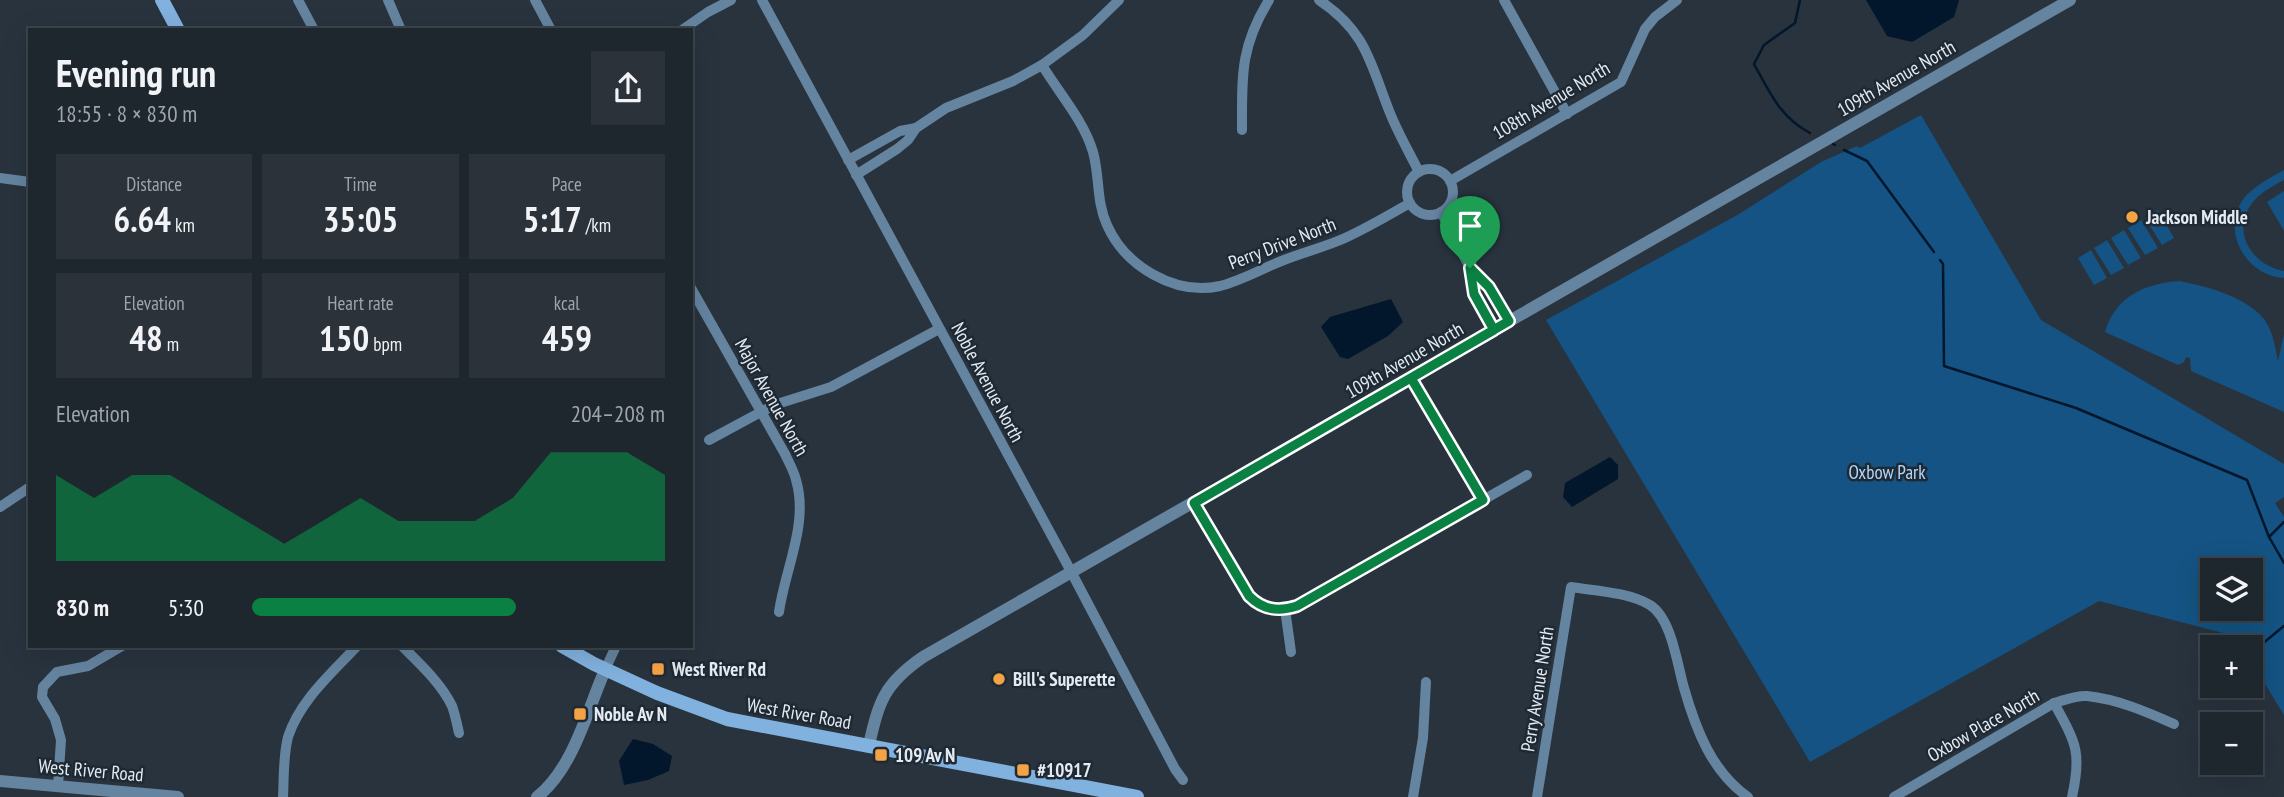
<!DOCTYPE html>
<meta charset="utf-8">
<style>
:root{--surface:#1e262e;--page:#2b323a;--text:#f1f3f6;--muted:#a1a5aa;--line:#3c434a;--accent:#0b8043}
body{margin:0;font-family:"PT Sans Narrow",sans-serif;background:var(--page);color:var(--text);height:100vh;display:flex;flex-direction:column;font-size:26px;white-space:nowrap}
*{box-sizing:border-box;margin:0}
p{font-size:23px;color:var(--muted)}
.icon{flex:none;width:38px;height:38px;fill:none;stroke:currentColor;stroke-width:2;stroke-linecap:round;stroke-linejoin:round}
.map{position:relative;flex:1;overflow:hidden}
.sheet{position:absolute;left:28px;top:28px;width:665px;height:620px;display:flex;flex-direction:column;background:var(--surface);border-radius:0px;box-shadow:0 7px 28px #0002,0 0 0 2px var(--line)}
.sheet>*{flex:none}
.controls{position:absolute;left:2200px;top:558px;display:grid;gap:14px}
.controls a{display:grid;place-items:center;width:63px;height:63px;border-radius:0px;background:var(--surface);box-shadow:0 7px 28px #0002,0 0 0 2px var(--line);font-size:35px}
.pin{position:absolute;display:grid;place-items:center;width:60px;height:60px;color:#fff;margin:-72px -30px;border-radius:50% 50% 50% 0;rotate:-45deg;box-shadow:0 0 7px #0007}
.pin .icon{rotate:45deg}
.round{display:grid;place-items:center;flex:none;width:74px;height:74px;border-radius:0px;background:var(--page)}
.summary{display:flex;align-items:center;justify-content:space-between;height:119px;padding:0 28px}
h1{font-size:38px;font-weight:700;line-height:52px}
.metrics{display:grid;grid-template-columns:repeat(3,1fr);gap:10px;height:119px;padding:7px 28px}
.metrics div{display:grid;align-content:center;border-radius:0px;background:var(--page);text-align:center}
.metrics b{font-size:35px;font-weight:700}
.metrics small{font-size:19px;font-weight:400}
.metrics p{font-size:19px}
.chart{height:196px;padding:14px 28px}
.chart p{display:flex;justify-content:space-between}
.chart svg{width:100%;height:126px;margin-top:7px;fill:var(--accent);opacity:.7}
ul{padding:0 28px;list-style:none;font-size:23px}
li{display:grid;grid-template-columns:112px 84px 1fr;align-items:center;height:52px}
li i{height:18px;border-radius:9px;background:var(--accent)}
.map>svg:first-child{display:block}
.green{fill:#145383;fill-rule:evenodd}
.water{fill:#02172b}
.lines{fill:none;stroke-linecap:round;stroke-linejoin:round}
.stream{stroke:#02172b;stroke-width:2.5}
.minor{stroke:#6584a0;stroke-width:10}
.tertiary{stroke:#6584a0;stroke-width:12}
.secondary{stroke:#81b1de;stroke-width:14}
.route-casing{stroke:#fff;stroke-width:14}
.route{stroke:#0b8043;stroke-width:9}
.poi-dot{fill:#f4a344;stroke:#1e2934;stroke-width:2.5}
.labels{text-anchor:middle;stroke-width:5;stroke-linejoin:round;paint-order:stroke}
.street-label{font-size:19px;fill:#e3eaf1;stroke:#1e2934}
.poi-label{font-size:19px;font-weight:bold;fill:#e3eaf1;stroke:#1e2934;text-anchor:start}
.park-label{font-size:19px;fill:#b3d7f9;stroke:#1e2934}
</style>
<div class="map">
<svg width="2284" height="797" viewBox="0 0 2284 797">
<rect width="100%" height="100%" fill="#28333e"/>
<g class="green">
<path d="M1921 115 2041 320 2284 464V497L2275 503 2284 517V715L2251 661 2250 648 2242 647 2235 636 2099 601 1810 762 1546 320 1739 214 1821 162 1857 146 1860 148ZM2212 570H2250V609H2212Z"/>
<path d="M2284 170V180C2273 186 2261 192 2253 202 2230 230 2251 265 2284 271V278C2246 276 2220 231 2244 198 2254 186 2270 178 2284 170Z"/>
<path d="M2284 191V231L2267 202Z"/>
<path d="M2158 210 2174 238 2162 245 2145 218Z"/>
<path d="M2141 220 2158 248 2145 255 2128 228Z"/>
<path d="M2124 230 2141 258 2128 265 2111 238Z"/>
<path d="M2107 240 2124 268 2111 275 2094 248Z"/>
<path d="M2091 250 2107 278 2094 285 2078 258Z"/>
<path d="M2180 281C2208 287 2245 296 2264 319 2273 331 2275 347 2278 361L2284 334V412L2191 371 2190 358 2186 357 2184 362 2178 365 2105 332C2115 297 2145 283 2180 281Z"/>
</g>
<g class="water">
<path d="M1866 0H1959L1954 17 1912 42 1887 36Z"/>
<path d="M1391 299 1403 322 1388 336 1348 359 1340 357 1321 327 1330 317Z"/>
<path d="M1610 457 1618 465V479L1572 507 1563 497 1565 483Z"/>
<path d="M633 739 653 744 672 756 669 771 648 780 624 785 619 761Z"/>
</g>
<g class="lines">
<g class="stream">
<path d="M1800 0 1795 23 1764 45 1754 64C1770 93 1780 117 1810 133"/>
<path d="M1833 144 1835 145"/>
<path d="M1844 150 1867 161 1934 252"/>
<path d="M1940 260 1943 264 1944 366 2076 408 2247 480 2269 537 2284 563"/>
<path d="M2269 537 2284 522"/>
<path d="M2250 654 2284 626"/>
</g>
<g class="minor">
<path d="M298 0 314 30"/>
<path d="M388 0 401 30"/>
<path d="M535 0 551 30"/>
<path d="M762 0 1066 562 1175 769 1183 780"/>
<path d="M1319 0C1367 32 1370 63 1390 113 1398 133 1409 152 1419 172"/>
<path d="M1504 0 1567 114"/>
<path d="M682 30 708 12 731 0"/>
<path d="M1042 65C1059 93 1084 121 1093 152 1100 177 1096 201 1107 225 1125 266 1175 296 1220 286 1243 280 1263 268 1284 260 1304 252 1325 247 1345 238 1367 228 1389 215 1410 203"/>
<path d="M1242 130C1242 76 1240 47 1269 0"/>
<path d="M848 160 900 131 916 128"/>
<circle cx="1430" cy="192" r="23"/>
<path d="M856 175 897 149 908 140 916 128 946 108 1013 81 1042 65 1083 35 1119 0"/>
<path d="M0 178 30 182"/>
<path d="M1450 181 1621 82 1645 29 1655 17 1677 0"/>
<path d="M1441 212 1470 268 1489 287 1509 321"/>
<path d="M1470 269 1474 294 1494 330"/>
<path d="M691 288 785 454C789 463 794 471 796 480 809 523 785 569 779 612"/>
<path d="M1411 378 1483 500"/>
<path d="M709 440 774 405 831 387 939 329"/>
<path d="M1193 503 1249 596C1263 610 1278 612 1297 606L1527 475"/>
<path d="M0 507 30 487"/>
<path d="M1285 609 1291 652"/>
<path d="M402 646C419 663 441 683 452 706 455 714 457 724 459 733"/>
<path d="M605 670 616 646"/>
<path d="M2054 703C2076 743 2082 752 2072 797"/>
<path d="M58 786 61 740 55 719 42 697 43 687 57 672 88 666 122 646"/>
<path d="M283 797C284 778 283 756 288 737 300 700 332 673 357 646"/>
<path d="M1413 797 1423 738 1426 682"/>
<path d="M1537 797 1571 587C1596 591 1628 592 1650 605 1672 619 1677 664 1684 688 1696 730 1712 772 1748 797"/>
<path d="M1894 797 2054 703C2065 700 2077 695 2087 696 2117 699 2147 712 2174 724"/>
</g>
<g class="tertiary">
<path d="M869 745C879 701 884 684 923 657L2070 0"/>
<path d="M0 781 178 797"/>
<path d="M537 797C573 769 587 711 605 670"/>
</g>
<g class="secondary">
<path d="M162 0 178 30"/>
<path d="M562 646 594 664 657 693 727 719 1137 797"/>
</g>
</g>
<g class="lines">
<g class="route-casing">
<path id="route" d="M1470 268 1474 294 1494 330 1194 503 1249 596C1263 610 1278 612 1297 606L1483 500 1411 378 1509 321 1489 287 1470 268"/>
</g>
<use href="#route" class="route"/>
</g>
<g class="poi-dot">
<circle cx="2132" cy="217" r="7"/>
<rect x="651" y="662" width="14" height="14" rx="3.5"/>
<circle cx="999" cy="679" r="7"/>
<rect x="573" y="707" width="14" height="14" rx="3.5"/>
<rect x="874" y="748" width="14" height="14" rx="3.5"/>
<rect x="1016" y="763" width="14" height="14" rx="3.5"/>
</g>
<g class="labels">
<g class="street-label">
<text transform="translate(1896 78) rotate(-30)" y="7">109th Avenue North</text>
<text transform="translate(1551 100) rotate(-31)" y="7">108th Avenue North</text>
<text transform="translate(1282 243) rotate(-21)" y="7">Perry Drive North</text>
<text transform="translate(1404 360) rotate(-30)" y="7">109th Avenue North</text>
<text transform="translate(988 382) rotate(62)" y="7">Noble Avenue North</text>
<text transform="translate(772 397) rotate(61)" y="7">Major Avenue North</text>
<text transform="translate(1537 689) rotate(-81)" y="7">Perry Avenue North</text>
<text transform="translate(799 713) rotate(10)" y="7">West River Road</text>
<text transform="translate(1983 725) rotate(-30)" y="7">Oxbow Place North</text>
<text transform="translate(91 770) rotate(5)" y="7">West River Road</text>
</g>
<g class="poi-label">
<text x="2146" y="224">Jackson Middle</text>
<text x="672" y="676">West River Rd</text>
<text x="1013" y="686">Bill's Superette</text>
<text x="594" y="721">Noble Av N</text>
<text x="895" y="762">109 Av N</text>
<text x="1037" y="777">#10917</text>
</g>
<g class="park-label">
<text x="1887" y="479">Oxbow Park</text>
</g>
</g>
</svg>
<div class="controls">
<a><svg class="icon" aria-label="layers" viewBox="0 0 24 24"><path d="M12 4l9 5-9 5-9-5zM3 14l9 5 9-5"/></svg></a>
<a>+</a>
<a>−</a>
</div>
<div class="pin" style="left:1470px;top:268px;background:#1e9e55"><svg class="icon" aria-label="arrive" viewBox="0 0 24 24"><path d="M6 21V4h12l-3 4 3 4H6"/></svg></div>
<section class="sheet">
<div class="summary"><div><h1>Evening run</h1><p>18:55 · 8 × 830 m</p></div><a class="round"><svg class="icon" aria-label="share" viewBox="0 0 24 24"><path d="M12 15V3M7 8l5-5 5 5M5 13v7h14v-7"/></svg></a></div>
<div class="metrics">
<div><p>Distance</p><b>6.64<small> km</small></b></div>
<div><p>Time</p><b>35:05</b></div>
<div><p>Pace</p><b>5:17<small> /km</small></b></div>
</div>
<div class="metrics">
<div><p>Elevation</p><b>48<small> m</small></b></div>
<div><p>Heart rate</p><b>150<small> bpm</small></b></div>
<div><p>kcal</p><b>459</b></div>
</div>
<div class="chart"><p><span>Elevation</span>204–208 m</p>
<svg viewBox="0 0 160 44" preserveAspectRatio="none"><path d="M0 44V14L10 22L20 14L30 14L40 22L50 30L60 38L70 30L80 22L90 30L100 30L110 30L120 22L130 6L140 6L150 6L160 14V44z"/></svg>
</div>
<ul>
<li><b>830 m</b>5:30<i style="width:64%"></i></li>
</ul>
</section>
</div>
